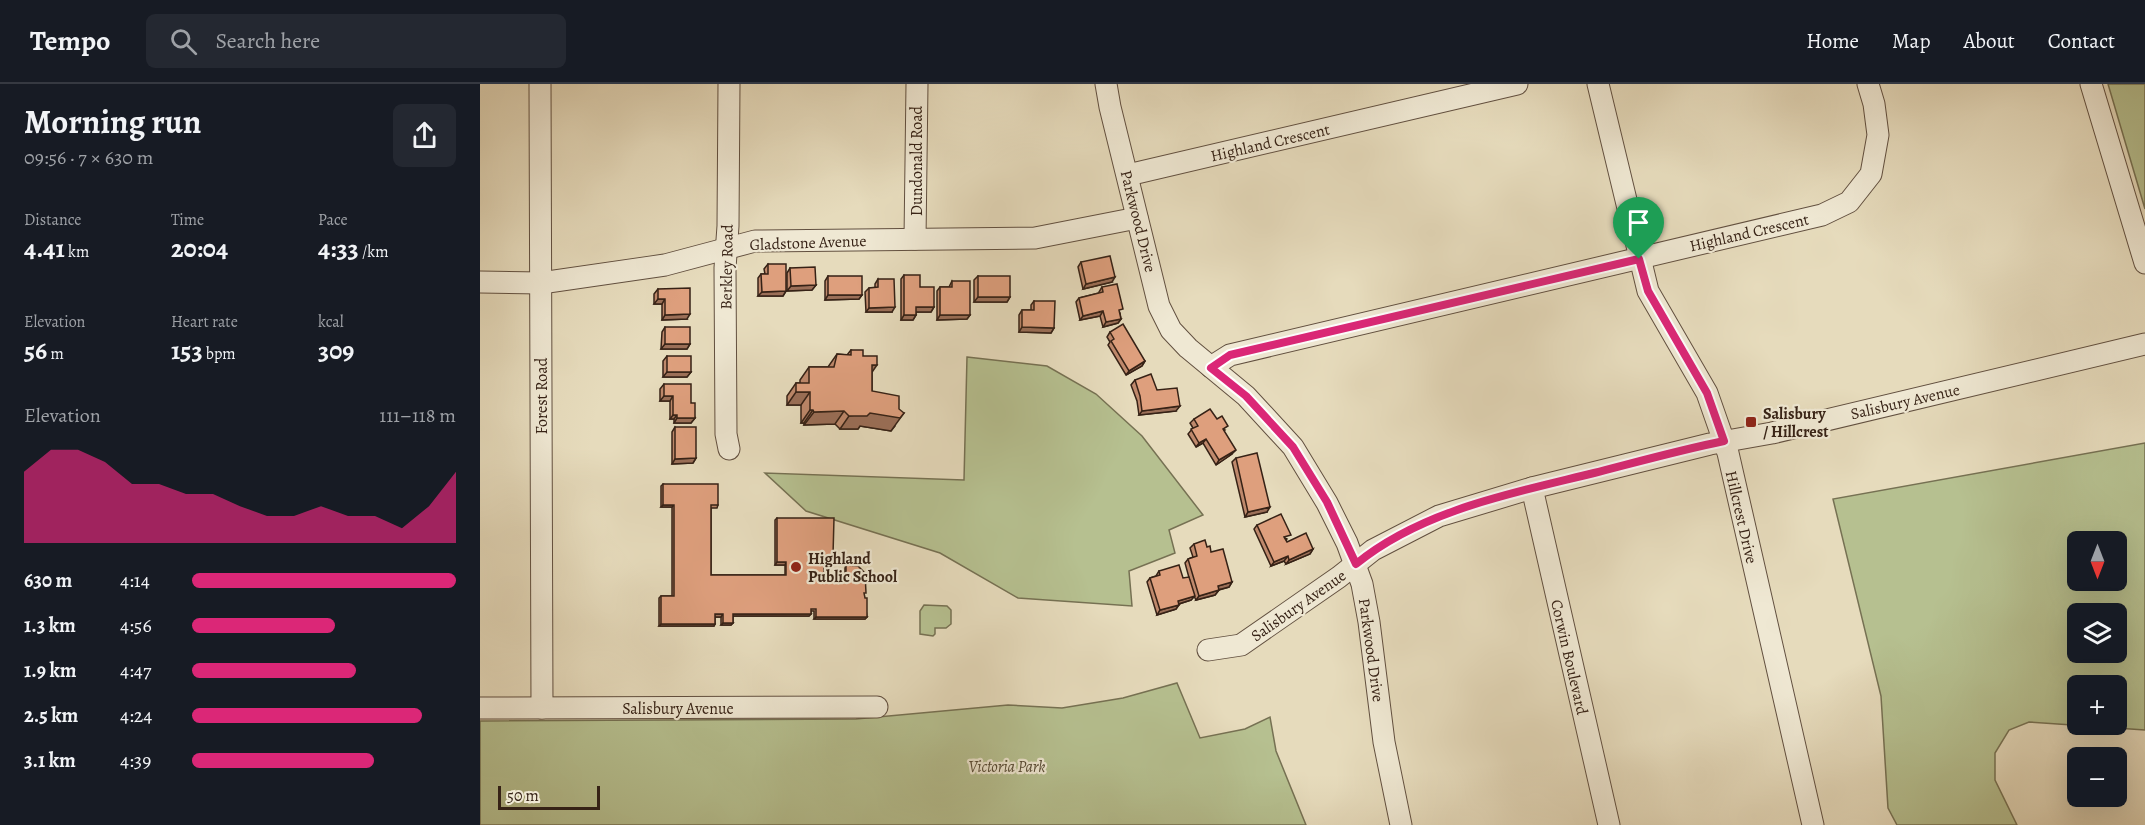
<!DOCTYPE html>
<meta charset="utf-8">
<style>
:root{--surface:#171b24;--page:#242831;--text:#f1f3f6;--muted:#9ea1a6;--line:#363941;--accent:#db2777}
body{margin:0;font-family:Alegreya,serif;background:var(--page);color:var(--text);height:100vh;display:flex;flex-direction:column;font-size:22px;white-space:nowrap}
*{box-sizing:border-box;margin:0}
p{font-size:20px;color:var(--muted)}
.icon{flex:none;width:33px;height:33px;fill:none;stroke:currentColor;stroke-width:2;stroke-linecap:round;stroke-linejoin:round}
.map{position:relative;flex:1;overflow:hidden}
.details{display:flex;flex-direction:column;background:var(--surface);width:480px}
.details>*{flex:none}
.needle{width:39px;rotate:180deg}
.tools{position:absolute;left:1587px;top:447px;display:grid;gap:12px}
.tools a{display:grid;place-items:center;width:60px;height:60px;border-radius:9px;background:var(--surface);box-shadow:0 6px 24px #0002;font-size:30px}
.scale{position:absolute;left:18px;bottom:15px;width:102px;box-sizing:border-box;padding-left:6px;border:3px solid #362216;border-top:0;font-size:16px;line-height:21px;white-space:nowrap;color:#362216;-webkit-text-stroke:4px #efe8d3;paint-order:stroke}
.pin{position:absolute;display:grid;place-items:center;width:51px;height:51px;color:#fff;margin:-62px -26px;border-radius:50% 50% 50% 0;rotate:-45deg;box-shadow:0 0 6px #0007}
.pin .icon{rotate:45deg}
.round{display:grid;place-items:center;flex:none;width:63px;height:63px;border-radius:9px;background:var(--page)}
.head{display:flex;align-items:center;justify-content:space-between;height:102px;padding:0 24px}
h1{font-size:33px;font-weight:700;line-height:45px}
.figures{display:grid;grid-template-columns:repeat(3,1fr);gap:9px;height:102px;padding:6px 24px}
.figures div{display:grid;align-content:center}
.figures b{font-size:26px;font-weight:700}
.figures small{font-size:16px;font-weight:400}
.figures p{font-size:16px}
.chart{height:168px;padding:12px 24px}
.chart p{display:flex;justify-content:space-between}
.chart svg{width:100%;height:108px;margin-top:6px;fill:var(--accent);opacity:.7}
ul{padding:0 24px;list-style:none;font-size:20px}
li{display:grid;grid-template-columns:96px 72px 1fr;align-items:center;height:45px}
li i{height:15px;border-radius:8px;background:var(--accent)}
header{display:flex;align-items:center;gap:36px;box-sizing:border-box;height:84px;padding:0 30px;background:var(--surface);border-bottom:2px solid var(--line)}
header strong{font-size:28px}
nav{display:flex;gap:33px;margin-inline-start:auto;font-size:21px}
.search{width:420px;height:54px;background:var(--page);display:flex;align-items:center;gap:15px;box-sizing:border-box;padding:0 21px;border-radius:9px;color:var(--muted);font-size:22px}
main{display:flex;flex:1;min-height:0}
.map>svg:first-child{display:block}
.green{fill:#b6c090;stroke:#767153;stroke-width:1.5;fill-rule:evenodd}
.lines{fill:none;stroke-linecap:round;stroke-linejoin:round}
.minor-casing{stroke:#625040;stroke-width:23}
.minor{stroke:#efe8d3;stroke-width:21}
.wall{fill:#bf896c;stroke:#362216;stroke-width:1.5}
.shaded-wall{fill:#9b6f58;stroke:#362216;stroke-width:1.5}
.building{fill:#de9f7d;stroke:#362216;stroke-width:1.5}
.route-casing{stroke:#fff;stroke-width:12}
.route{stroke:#db2777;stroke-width:8}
.poi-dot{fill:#8f2418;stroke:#efe8d3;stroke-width:2}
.labels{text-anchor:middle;stroke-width:4.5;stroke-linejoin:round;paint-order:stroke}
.street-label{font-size:16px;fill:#362216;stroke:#efe8d3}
.poi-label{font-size:16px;font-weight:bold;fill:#362216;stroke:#efe8d3;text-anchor:start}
.park-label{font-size:16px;font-style:italic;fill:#564a34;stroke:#efe8d3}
</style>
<header>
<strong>Tempo</strong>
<div class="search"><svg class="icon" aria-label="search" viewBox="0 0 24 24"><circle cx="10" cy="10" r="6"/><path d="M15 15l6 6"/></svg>Search here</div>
<nav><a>Home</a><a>Map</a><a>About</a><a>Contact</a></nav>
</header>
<main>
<section class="details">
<div class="head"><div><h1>Morning run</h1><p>09:56 · 7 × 630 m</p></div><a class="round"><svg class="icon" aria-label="share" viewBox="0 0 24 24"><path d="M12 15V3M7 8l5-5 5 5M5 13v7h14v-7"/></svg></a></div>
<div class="figures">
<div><p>Distance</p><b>4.41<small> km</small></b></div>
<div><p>Time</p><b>20:04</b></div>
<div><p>Pace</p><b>4:33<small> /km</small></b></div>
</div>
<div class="figures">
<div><p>Elevation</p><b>56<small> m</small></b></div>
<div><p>Heart rate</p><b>153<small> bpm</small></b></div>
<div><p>kcal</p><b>309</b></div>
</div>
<div class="chart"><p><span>Elevation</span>111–118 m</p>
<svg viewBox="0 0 160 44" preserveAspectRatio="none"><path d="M0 44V15L10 6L20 6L30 11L40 20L50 20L60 24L70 24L80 29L90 33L100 33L110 29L120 33L130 33L140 38L150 29L160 15V44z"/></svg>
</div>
<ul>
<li><b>630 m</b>4:14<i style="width:100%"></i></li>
<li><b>1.3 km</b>4:56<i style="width:54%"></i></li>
<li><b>1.9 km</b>4:47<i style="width:62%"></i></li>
<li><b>2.5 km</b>4:24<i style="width:87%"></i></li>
<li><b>3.1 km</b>4:39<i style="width:69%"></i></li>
</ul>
</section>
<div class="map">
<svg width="1665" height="741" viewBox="0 0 1665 741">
<rect width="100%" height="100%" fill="#e6dbbc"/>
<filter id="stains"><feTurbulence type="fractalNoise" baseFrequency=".00333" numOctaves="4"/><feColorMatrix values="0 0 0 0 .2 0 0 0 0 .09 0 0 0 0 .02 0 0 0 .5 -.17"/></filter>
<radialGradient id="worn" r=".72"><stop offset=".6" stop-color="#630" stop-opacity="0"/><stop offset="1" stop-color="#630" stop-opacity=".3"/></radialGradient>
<g class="green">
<path d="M1628 0H1665V125Z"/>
<path d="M487 273 567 282 616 310 662 352 723 431 689 446 695 469 649 487 652 522 538 514 460 469 326 427 285 389 484 396Z"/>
<path d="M1665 359V646L1549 638 1529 646 1515 669V696L1537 741H1417L1408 724 1401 612 1353 415ZM1598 458H1636V496H1598ZM1598 530H1636V568H1598ZM1598 602H1636V640H1598Z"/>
<path d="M444 521 467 522 471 526V540L466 544H455V550L453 552 440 550V527Z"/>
<path d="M697 599 720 654 765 645 790 633 796 667 826 741H0V637L376 635 528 621 582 624 643 614Z"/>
</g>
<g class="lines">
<g class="minor-casing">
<g id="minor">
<path d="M60 0 62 624"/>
<path d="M249 0 248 142 245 184 246 350 249 365"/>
<path d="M626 0 630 23 679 222 691 246 708 264 766 312 813 363 847 419 867 459 882 500 889 538 904 658 921 741"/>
<path d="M1118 0 1168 207 1227 309 1248 369 1333 741"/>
<path d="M1611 0 1665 179"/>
<path d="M648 91 1037 0"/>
<path d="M435 155 437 0"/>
<path d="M0 198 61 199 185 181 275 157 555 154 657 134"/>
<path d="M731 283 750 271 1342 131 1369 118 1391 90 1398 51 1394 20 1388 0"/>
<path d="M1052 404 1129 741"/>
<path d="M728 566 761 561 859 493 893 466 959 432 1052 404 1230 360 1292 349 1665 260"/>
<path d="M0 624 397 623"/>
</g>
</g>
<use href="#minor" class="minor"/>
</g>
<g class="wall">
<path d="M601 178 632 198 603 205 598 183Z"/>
<path d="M288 180 306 207 303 212H278V194L281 190H285L284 185Z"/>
<path d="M310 184 336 201 332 206 307 207V189Z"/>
<path d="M424 191 440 203 454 223 451 228H436V231L433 236H421V195Z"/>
<path d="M348 192 382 211 379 215 345 216V197Z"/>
<path d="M498 192 530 213 527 218H494V196Z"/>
<path d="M398 195 412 228H386L385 208 389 204H395V200Z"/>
<path d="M472 197 490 231 487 235 457 236V207L460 203H469Z"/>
<path d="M622 203 640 229 641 235 638 239 623 243 620 232 600 236 596 218 599 214 619 209V208Z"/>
<path d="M178 205 207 235 182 236V220H174V210Z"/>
<path d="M554 217 574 244 571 249 539 248V231L542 226H551V221Z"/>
<path d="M185 243 210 260 207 265H181L182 248Z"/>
<path d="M630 248 665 277 662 282 646 291 628 261 630 258 627 253Z"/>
<path d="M371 266 383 272 392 288V307L415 342 411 347 380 342 378 345H360L355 340 324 341V339H321V321H307V312L316 299H320V296L329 283H348L357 270 367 271Z"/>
<path d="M187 272 211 288 207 293H183V277Z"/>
<path d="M655 296 677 306 696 327 659 331 657 317 651 301Z"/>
<path d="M184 300 211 319 215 334 211 339H194V335H190V317H180V305Z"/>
<path d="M714 335 745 346 744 347 752 370 736 381 723 359 716 363 708 350 713 344 710 339Z"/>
<path d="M195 343 216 374 213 379 192 380V348Z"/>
<path d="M756 374 787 428 765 433 752 378Z"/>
<path d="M183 400 238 421 237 424H231V491H305V481H295V436L297 434 349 479 344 480V490H365V484L366 481 384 511 387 533 385 535H334V527H331V530L329 532H253V539L251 541H241V533H235V540L234 542H179V514L181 512H192V423H181V402Z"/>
<path d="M777 441 807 455 806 456 807 458 833 465 830 470 806 480 804 477 791 482 774 445Z"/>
<path d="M714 460 727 463 752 498 749 503 739 506 735 511 716 516 714 512 711 516 699 520 696 525 677 531 667 498 670 494 676 492 679 487 703 494 711 501 705 479 708 475 713 473 710 464Z"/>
</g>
<g class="shaded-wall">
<path d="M635 193 632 198 603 205 606 200Z"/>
<path d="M336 201 332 206 307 207 311 202Z"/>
<path d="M306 207 303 212H278L282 208Z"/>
<path d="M348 211H382L379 215 345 216Z"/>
<path d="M498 213H530L527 218H494Z"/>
<path d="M178 215H185L182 220H174Z"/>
<path d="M415 223 412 228H386L389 224Z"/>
<path d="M436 223H454L451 228H433Z"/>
<path d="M623 227 620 232 600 236 603 232Z"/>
<path d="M210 230 207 235 182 236 185 231Z"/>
<path d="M424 231H436L433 236H421Z"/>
<path d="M460 231H490L487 235 457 236Z"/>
<path d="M641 235 638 239 623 243 626 238Z"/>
<path d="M542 243 574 244 571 249 539 248Z"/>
<path d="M185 260H210L207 265H181Z"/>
<path d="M665 277 662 282 646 291 649 287Z"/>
<path d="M392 281H397L388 294Z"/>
<path d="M187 288H211L207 293H183Z"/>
<path d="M316 308H330L321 321H307Z"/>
<path d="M184 312H193L190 317H180Z"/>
<path d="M700 322 696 327 659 331 662 327Z"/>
<path d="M330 326H333L324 339H321Z"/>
<path d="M364 327 355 340 324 341 334 328Z"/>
<path d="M390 329H424L411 347 380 342 378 345H360L369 332Z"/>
<path d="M193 331H197L194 335H190Z"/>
<path d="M197 334H215L211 339H194Z"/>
<path d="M726 355 723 359 716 363 719 359Z"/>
<path d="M756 366 752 370 736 381 739 376Z"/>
<path d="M216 374 213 379 192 380 195 375Z"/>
<path d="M183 421H194L192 423H181Z"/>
<path d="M790 423 787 428 765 433 768 428Z"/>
<path d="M833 465 830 470 806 480 809 476Z"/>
<path d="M808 472 804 477 791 482 794 478Z"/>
<path d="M297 478H306L305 481H295Z"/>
<path d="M752 498 749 503 734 507 738 502Z"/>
<path d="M739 506 735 511 716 516 719 512Z"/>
<path d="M715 512 711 516 695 521 698 517Z"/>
<path d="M699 521 696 525 677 531 680 526Z"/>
<path d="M235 530H243L241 533H234Z"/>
<path d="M253 530H331L329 532H251Z"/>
<path d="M336 533H387L385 535H334Z"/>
<path d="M243 539H253L251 541H241Z"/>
<path d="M181 540H235L234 542H179Z"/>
</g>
<g class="building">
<path d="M630 172 635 193 606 200 601 178Z"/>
<path d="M288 180H306V207L282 208 281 190H288Z"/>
<path d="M335 183 336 201 311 202 310 184Z"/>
<path d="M424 191H440V203H454V223H436V231H424Z"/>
<rect x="348" y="192" width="34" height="19"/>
<rect x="498" y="192" width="32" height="21"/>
<path d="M398 195H414L415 223 389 224V204L398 203Z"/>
<path d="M472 197H490V231H460V203H472Z"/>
<path d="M637 200 643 225 639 226 641 235 626 238 623 227 603 232 599 214 623 208 622 203Z"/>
<path d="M210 204V230L185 231V215H178V205Z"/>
<path d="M554 217H575L574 244 542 243V226H554Z"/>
<path d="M643 240 665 277 649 287 631 257 634 255 630 248Z"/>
<rect x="185" y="243" width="25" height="17"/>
<path d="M371 266H383V272H397V281H392V307L419 312V325L424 329 420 334 390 329 387 332H369L364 327 334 328 333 326H330V308H316V299H329V283H354L357 270 371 271Z"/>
<rect x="187" y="272" width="24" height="16"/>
<path d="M671 290 677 306 697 304 700 322 662 327 660 312 655 296Z"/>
<path d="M184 300H211V319H215V334H197V331H193V312H184Z"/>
<path d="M730 325 737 335 742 332 748 342 743 345 756 366 739 376 726 355 719 359 711 345 718 342 714 335Z"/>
<path d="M195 343H216V374L195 375Z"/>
<path d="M777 369 790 423 768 428 756 374Z"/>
<path d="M183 400H238V421H231V491H306V478H297V434H354L353 471 351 477 344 478V490H366V481L378 482 385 489 386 509H384L385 514H387V533H336V525H331V530H253V539H243V530H235V540H181V512H194V421H183Z"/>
<path d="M801 430 811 451 804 453 807 458 826 449 833 465 809 476 808 472 794 478 777 441Z"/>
<path d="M725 456 727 463 730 462 731 468 743 465 752 498 738 502 739 506 719 512 708 475 717 472 714 460Z"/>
<path d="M699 481 703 494 709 493 715 512 698 517 699 521 680 526 670 494 680 491 679 487Z"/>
</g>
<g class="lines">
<g class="route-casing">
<path id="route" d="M1159 175 1168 207 1227 309 1244 357C1200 366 1157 378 1114 389 1033 409 942 426 876 480L847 418 813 363 766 312 731 284 750 271Z"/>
</g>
<use href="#route" class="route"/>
</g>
<g class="poi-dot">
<rect x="1265" y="332" width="12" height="12" rx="3"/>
<circle cx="316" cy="483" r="6"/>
</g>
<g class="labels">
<g class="street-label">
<text transform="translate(790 58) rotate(-13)" y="6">Highland Crescent</text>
<text transform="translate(436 77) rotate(-90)" y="6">Dundonald Road</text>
<text transform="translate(659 137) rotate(76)" y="6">Parkwood Drive</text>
<text transform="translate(1269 148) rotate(-13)" y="6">Highland Crescent</text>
<text transform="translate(328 158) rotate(-2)" y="6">Gladstone Avenue</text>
<text transform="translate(246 183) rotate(-89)" y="6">Berkley Road</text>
<text transform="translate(61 312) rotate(-90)" y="6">Forest Road</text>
<text transform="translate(1425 317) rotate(-13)" y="6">Salisbury Avenue</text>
<text transform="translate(1262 433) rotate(77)" y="6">Hillcrest Drive</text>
<text transform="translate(818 521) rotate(-35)" y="6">Salisbury Avenue</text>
<text transform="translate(892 566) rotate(82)" y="6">Parkwood Drive</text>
<text transform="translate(1090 573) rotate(77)" y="6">Corwin Boulevard</text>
<text x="198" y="630">Salisbury Avenue</text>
</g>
<g class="poi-label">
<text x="1283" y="335">Salisbury<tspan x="1283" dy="18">/ Hillcrest</tspan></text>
<text x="328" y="480">Highland<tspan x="328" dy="18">Public School</tspan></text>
</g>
<g class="park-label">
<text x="527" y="688">Victoria Park</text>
</g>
</g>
<rect width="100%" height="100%" filter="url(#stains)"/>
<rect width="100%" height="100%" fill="url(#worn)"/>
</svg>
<div class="tools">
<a><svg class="needle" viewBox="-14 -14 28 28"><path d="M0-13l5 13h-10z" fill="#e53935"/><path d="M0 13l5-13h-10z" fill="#9ea1a6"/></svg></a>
<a><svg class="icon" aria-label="layers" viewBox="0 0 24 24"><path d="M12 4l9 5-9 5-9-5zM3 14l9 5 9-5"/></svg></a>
<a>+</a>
<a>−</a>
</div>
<div class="scale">50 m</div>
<div class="pin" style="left:1159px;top:175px;background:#1e9e55"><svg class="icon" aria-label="arrive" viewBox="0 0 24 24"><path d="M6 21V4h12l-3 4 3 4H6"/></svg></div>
</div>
</main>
